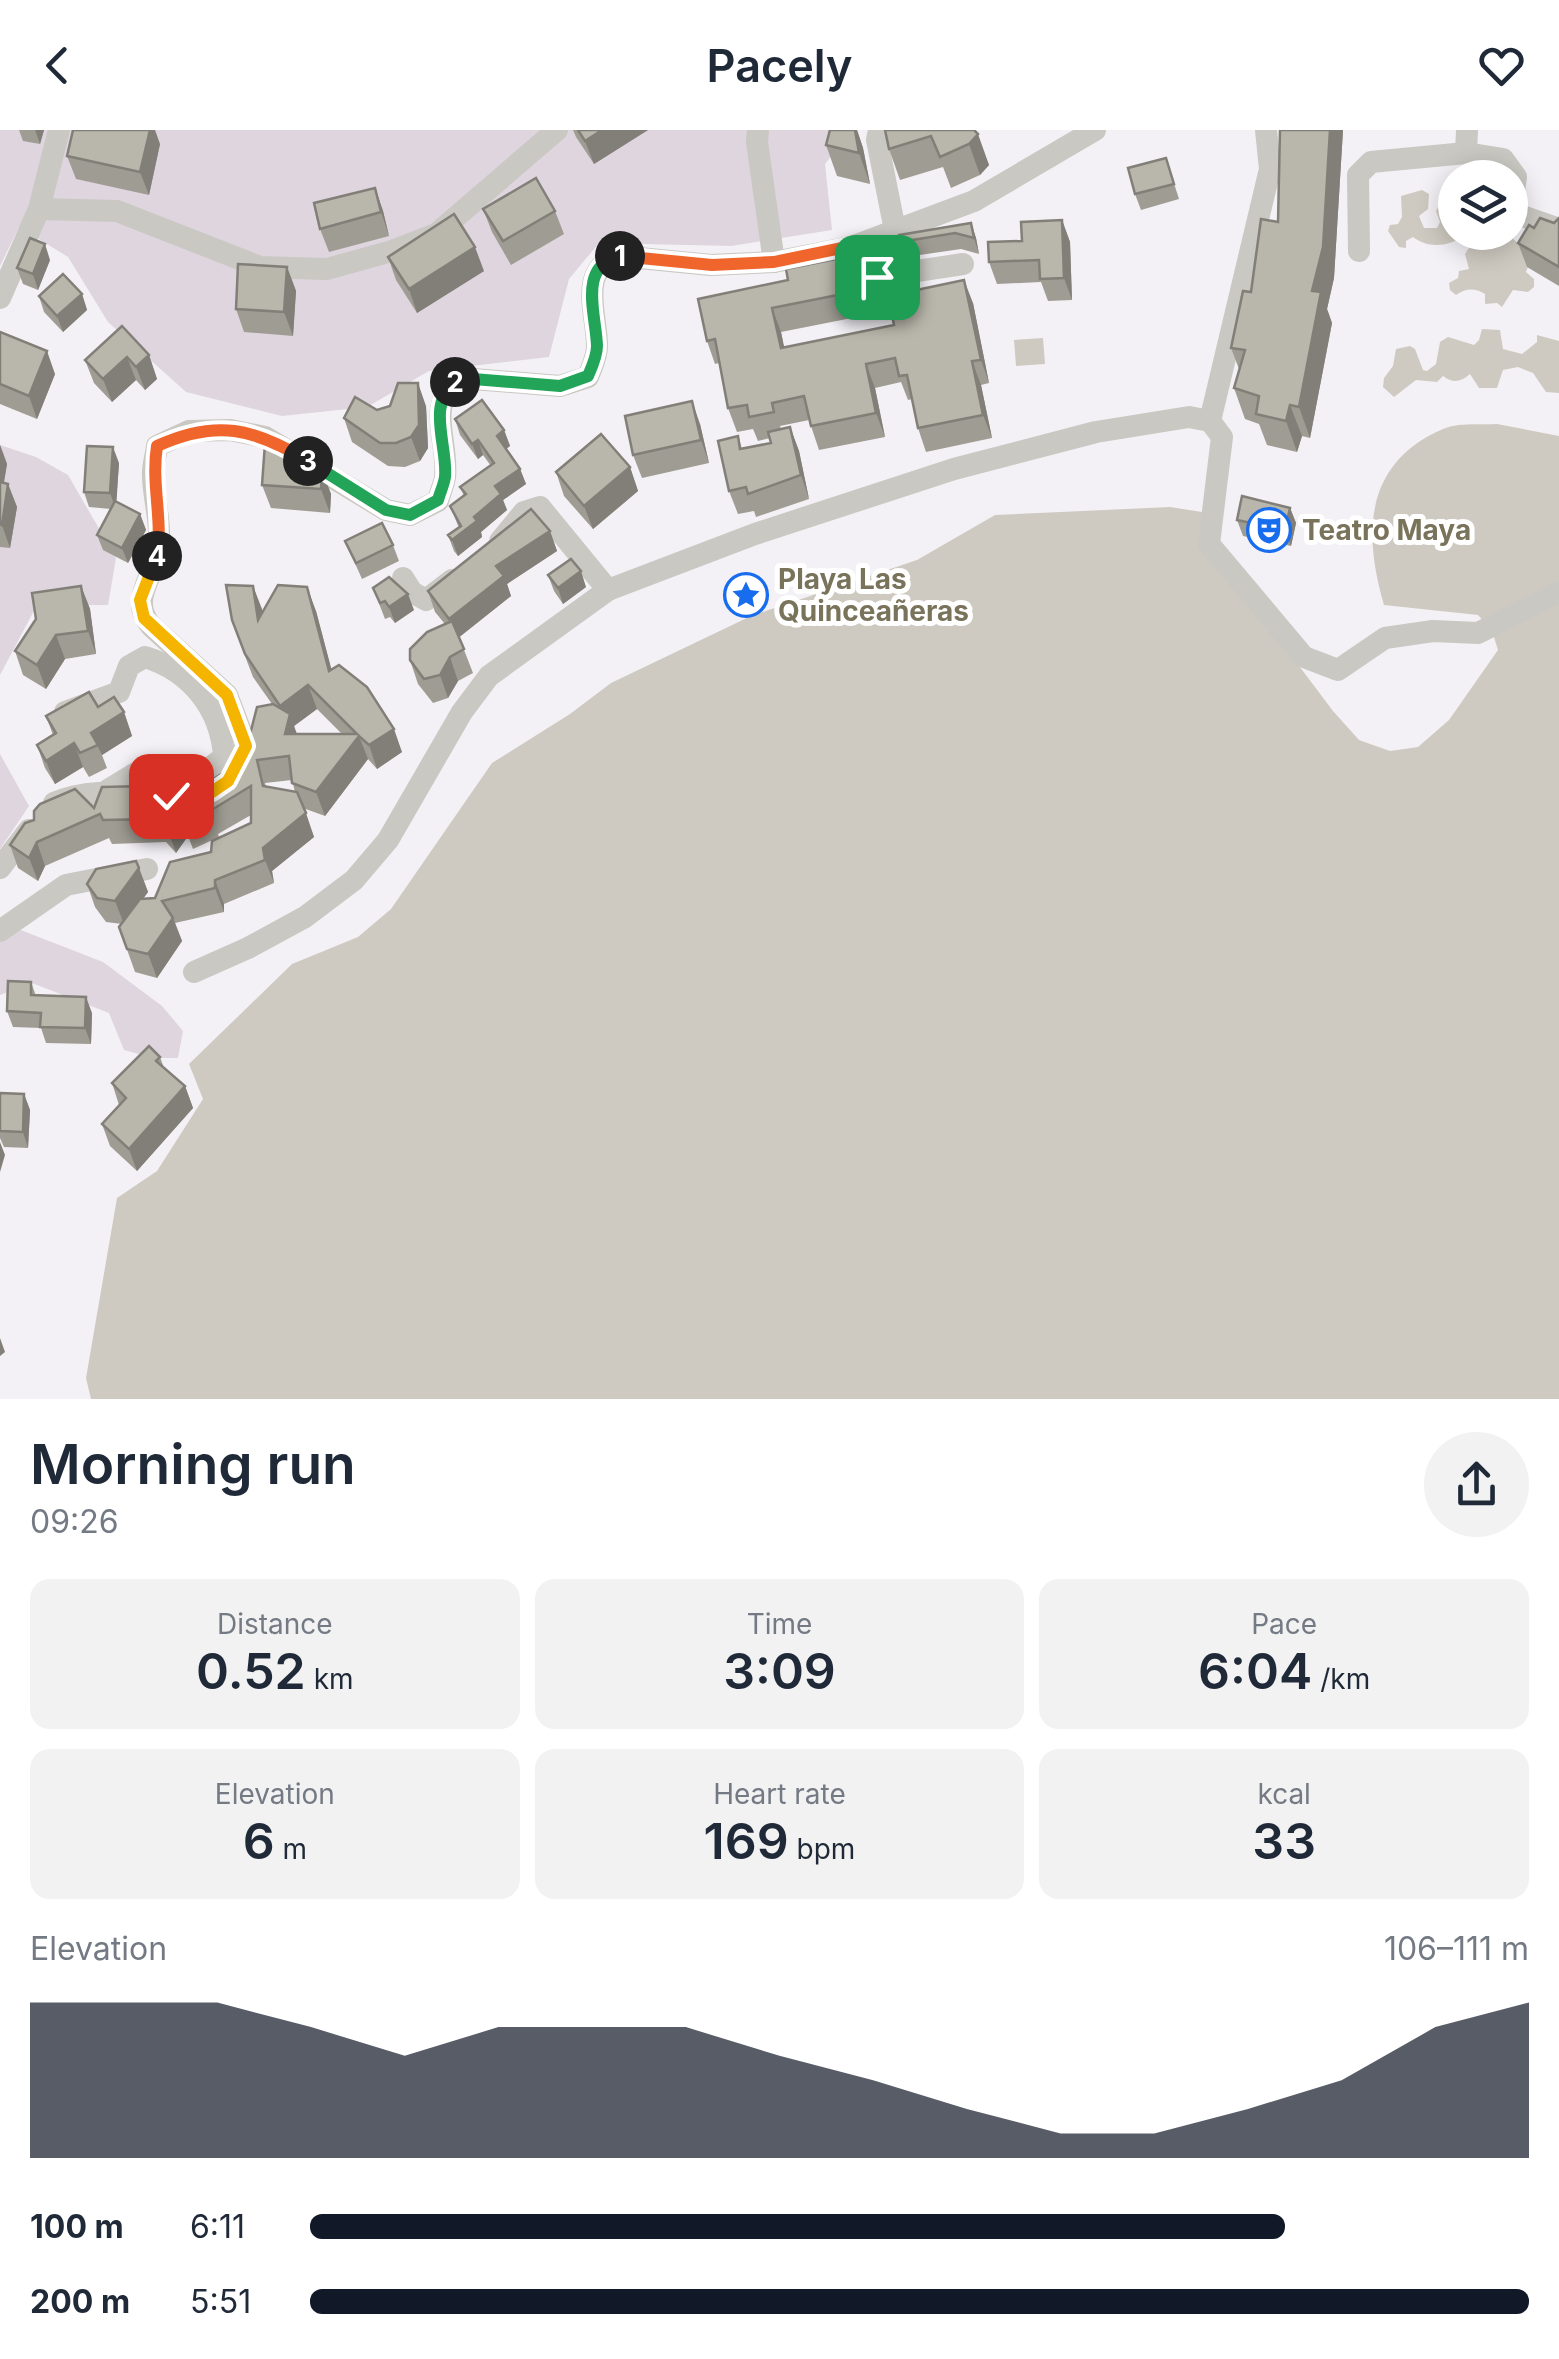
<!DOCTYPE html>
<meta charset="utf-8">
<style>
:root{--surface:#fff;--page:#f2f2f3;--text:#1f2937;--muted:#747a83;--accent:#111827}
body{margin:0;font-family:Inter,sans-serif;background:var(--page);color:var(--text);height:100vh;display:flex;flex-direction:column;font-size:38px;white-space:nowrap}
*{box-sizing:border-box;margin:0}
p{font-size:32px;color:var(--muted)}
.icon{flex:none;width:55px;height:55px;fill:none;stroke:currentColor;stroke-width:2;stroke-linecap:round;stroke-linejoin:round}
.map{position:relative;height:1269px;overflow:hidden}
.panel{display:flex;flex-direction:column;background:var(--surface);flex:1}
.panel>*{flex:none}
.tools{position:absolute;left:1438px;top:30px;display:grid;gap:20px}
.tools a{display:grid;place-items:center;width:90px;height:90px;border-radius:50%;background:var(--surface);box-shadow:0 5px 25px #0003;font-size:50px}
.pin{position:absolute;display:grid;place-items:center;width:85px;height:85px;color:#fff;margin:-42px;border-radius:20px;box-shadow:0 5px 15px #0006}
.km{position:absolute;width:50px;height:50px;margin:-25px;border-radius:50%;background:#222;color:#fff;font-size:28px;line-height:50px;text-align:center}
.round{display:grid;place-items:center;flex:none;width:105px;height:105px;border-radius:52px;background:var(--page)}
.headline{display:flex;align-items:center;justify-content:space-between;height:170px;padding:0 30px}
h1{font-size:55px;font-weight:600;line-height:75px}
.stats{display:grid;grid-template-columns:repeat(3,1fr);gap:15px;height:170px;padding:10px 30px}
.stats div{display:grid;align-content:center;border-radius:20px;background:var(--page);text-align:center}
.stats b{font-size:50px;font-weight:600}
.stats small{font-size:28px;font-weight:400}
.stats p{font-size:28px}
.chart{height:280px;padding:20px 30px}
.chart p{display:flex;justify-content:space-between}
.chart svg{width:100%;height:180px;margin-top:10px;fill:var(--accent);opacity:.7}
ul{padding:0 30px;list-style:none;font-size:32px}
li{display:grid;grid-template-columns:160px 120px 1fr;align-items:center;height:75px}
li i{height:25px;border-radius:12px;background:var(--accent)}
header{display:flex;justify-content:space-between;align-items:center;height:130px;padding:0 30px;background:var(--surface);font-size:45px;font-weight:600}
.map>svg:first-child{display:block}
.green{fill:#dfd5df}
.water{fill:#cfcac1}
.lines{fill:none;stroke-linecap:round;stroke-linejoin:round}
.minor{stroke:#c9c8c2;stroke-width:22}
.wall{fill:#9f9d93;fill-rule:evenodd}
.shaded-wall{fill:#827f78}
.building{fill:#b9b6ab;stroke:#827f78;stroke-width:2.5}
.split-1-casing{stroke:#fff;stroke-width:20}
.split-2-casing{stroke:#fff;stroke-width:20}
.split-3-casing{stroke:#fff;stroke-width:20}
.split-4-casing{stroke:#fff;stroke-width:20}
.split-5-casing{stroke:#fff;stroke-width:20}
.split-6-casing{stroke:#fff;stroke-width:20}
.split-1{stroke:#f0652b;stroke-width:12}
.split-2{stroke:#22a559;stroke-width:12}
.split-3{stroke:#22a559;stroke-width:12}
.split-4{stroke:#f0652b;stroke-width:12}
.split-5{stroke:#f5b400;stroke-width:12}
.split-6{stroke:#f5b400;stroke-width:12}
.labels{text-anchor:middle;stroke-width:10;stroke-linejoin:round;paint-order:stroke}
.poi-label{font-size:28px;font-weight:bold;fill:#78735a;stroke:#fff;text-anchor:start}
</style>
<header><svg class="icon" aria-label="back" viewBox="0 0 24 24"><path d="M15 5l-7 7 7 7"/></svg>Pacely<svg class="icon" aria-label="heart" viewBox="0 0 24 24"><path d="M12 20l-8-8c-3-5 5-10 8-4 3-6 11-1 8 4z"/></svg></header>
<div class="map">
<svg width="1559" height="1269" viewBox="0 0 1559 1269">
<rect width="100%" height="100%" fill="#f3f1f5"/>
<g class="green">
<path d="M0 0H852L825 34 832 100 731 116 599 113 569 149 549 227 429 241 367 277 282 286 186 262 108 192 68 127 19 97 0 136Z"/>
<path d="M0 315 36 327 68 345 116 428 108 475H37L0 545Z"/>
<path d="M0 624 29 676 0 719Z"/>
<path d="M0 792 103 832 162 876 183 901 178 928H153L124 920 109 883 32 853 0 865Z"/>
</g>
<g class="water">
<path d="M1422 60 1429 64 1428 79 1419 86 1424 98H1437L1440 92 1436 81 1440 74 1455 70V102L1468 103C1452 116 1430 120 1413 107L1406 111V118L1399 117 1388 101 1390 95 1398 94 1402 87 1401 66Z"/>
<path d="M1479 103C1510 103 1517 105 1529 134L1526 142 1534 149V157L1528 162 1513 160 1502 177 1497 173 1485 174V164C1474 158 1467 158 1456 165L1450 160 1449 153 1458 148 1459 141 1469 139 1465 124Z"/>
<path d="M1482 199 1500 200 1503 219 1522 224 1537 212V205L1559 211V263L1546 262 1533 243 1518 237 1503 240 1497 258H1479L1470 244C1461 252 1453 254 1443 246L1437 252 1416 250 1394 267 1383 257 1384 248 1393 236 1396 219 1410 216 1415 219 1423 240 1427 241 1436 234 1440 212 1448 207 1474 215 1479 210Z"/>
<path d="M1043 208 1045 234 1016 236 1014 210Z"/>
<path d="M1497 294 1559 306V1269H91L86 1248 117 1068 157 1041 203 969 189 934 292 834 358 807 391 779 492 633 570 584 611 553 751 486 917 430 995 385 1170 377 1202 382 1266 492 1333 581 1359 610 1390 621 1418 617 1449 590 1498 520 1492 501 1478 485 1384 475C1363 403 1364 333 1443 299 1458 292 1481 295 1497 294Z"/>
</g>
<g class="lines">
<g class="minor">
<path d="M758 0 757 12 774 132"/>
<path d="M879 0 877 10 895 100"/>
<path d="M1466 23 1503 29 1516 47 1511 82 1559 99"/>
<path d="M39 79 117 81 260 137 327 139 392 121 436 104 557 0"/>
<path d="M851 117 877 147 963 134"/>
<path d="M1359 121 1358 45 1371 32 1466 23 1467 0"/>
<path d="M0 168 39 79 59 0"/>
<path d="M1210 291 1270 39 1266 0"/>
<path d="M500 411 524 382 540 377 608 460 755 404 954 339 1096 302 1189 287 1210 291 1222 307 1209 414 1304 527 1338 540 1385 508 1433 501 1478 503 1559 462"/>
<path d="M403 448 412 462 426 470 452 450"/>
<path d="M65 582 119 562 129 536 145 527C190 541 221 578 224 627L207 640 185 645 136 643 108 660"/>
<path d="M228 651 246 615 227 565 151 496C130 471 151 451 157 424 163 396 154 374 153 347 152 337 156 326 157 316L189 301 230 300 265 307 386 380 410 385 438 371C440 363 444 354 445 347 449 310 424 274 461 248L560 256 588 247C592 237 597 227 597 216 597 184 577 139 619 126L711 135 774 132 851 117 974 71 1095 0"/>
<path d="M54 673C102 653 149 669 199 663"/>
<path d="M0 738 29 700"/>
<path d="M0 801 66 755 147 739"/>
<path d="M194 842 248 818 305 787 354 750 388 710 462 582 489 546 608 460"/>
</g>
</g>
<g class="wall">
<path d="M19 0H44L40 14 23 11Z"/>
<path d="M573 0H648L594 34 576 7Z"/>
<path d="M830 0H857L863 18 870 54 837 46 826 15Z"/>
<path d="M885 0H974L989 35 980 45 951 58 943 37 900 50 889 19Z"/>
<path d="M1280 0H1343L1334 148 1327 179 1332 193 1310 308 1302 306 1297 322 1267 315 1259 294 1245 289 1234 258 1239 239 1231 218 1278 92Z"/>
<path d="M160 14 149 65 76 49 67 26Z"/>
<path d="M1166 28 1179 69 1141 80 1135 64Z"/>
<path d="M375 58 383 81 389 106 329 122 320 99Z"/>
<path d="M483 79 555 81 564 104 511 135 492 102Z"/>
<path d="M1559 88V156L1527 137 1518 113 1534 98 1554 93Z"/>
<path d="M1062 90 1070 112 1072 170 1048 171 1041 152 997 154 989 132 1022 111Z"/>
<path d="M971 93 976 108 979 124 961 119 906 127 900 112Z"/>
<path d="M388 127 484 141 417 183 396 150Z"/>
<path d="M50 130 38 160 23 154 17 138Z"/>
<path d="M287 137 296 161 293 206 244 202 236 179Z"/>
<path d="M866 157 872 184 781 202 784 217 894 195 973 173 989 253 981 255 992 308 926 322 918 298 912 269 908 270 901 252 875 258 885 307 819 320 809 290 780 296 781 299 790 297 799 321 809 369 756 387 754 381 738 384 729 361 738 306 742 319 771 313 770 308 758 311 753 299 737 302 728 278 719 233 715 234 707 211 698 169Z"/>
<path d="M82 164 87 180 63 202 44 182 39 166Z"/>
<path d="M0 202 55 244 37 289 0 274Z"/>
<path d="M149 225 157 249 145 260 136 250 112 272 94 253 85 230Z"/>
<path d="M426 276 428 318 420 331 405 337 388 336 352 312 344 288 377 280Z"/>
<path d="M455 289 504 300 510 316 506 319 520 339 526 354 503 370 507 380 481 402 482 407 458 426 454 421 448 405 459 398 450 376 464 366 460 357 491 336 483 325 478 329 460 305Z"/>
<path d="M700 294 709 333 642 348 633 325Z"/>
<path d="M0 315 7 334 4 353 8 354 17 377 10 418 0 417Z"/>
<path d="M119 333 116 372 140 384 146 400 128 433 103 420 97 405 111 379 89 377 84 362Z"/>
<path d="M296 337 322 341 331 364 330 383 271 378 262 355Z"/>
<path d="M630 337 638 361 593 399 564 366 556 342Z"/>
<path d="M1290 378 1296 393 1291 416 1243 406 1237 390Z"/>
<path d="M550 401 557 421 507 454 511 466 459 507 473 543 458 551 448 568 433 573 418 554 410 530 445 494 435 482 428 461Z"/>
<path d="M345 411 393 415 399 431 362 449Z"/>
<path d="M548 445 586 457 563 474 554 461Z"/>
<path d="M81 456 90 479 96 524 65 529 46 559 23 545 15 521Z"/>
<path d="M253 456 262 482 316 481 331 539 402 622 377 639 368 629 325 686 303 678 314 707 272 741 274 753 224 774V782L175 793 182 811 157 848 135 842 119 797 122 794 106 792 95 777 87 754 139 738 148 762 143 769 155 768 211 722 251 693V685L218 704 219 707 193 719 188 706 176 723 166 712 112 714 109 708 45 736 38 751 18 738 10 715 94 678 154 672 212 650 232 637 246 620 272 574 253 547 240 513ZM317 579 342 604H297L294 596ZM292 650 295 662 266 656 265 653Z"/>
<path d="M373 458 414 480 395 493 390 487 385 489Z"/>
<path d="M98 577 124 582 132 606 102 625 107 638 89 647 83 637 55 654 45 638 37 615 53 605 46 586Z"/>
<path d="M31 852 36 866 92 883 91 914 46 913 41 898 13 897 7 881Z"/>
<path d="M160 927 164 938 185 956 193 978 137 1041 110 1016 102 994 119 975 112 953Z"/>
<path d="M0 963 24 964 30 980 28 1018 4 1017 0 1008Z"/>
</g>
<g class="shaded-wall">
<path d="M35 0H44L40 14Z"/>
<path d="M150 0H155L160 14 149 65 140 42Z"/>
<path d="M602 0H648L594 34 585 11Z"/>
<path d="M855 0H857L863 18 870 54 859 23Z"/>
<path d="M1330 0H1343L1334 148 1327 179 1332 193 1310 308 1299 277Z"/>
<path d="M978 4 989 35 980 45 969 14Z"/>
<path d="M375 58 383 81 389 106 381 82Z"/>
<path d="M1062 90 1070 112 1072 170 1064 148Z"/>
<path d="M971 93 976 108 979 124 974 108Z"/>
<path d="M45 114 50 130 38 160 33 144Z"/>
<path d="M475 117 484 141 417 183 409 159Z"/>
<path d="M858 134 866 157 872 184 863 160Z"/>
<path d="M287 137 296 161 293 206 284 182Z"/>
<path d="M964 150 973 173 989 253 981 230Z"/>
<path d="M82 164 87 180 63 202 57 186Z"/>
<path d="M772 178 781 202 789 241 781 218Z"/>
<path d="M47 221 55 244 37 289 29 266Z"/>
<path d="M149 225 157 249 145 260 136 237Z"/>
<path d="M127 227 136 250 112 272 103 249Z"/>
<path d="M972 231 981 255 992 308 983 285Z"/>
<path d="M866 234 875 258 885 307 876 283Z"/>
<path d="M418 253 426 276 428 318 420 331 411 307Z"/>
<path d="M692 271 700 294 709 333 701 310Z"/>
<path d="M1290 275 1302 306 1297 322 1286 291Z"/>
<path d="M790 297 799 321 809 369 801 345Z"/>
<path d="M504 300 510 316 502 322 497 306Z"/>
<path d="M478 310 483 325 478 329 472 314Z"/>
<path d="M0 315 7 334 0 374Z"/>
<path d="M113 317 119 333 116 379 110 363Z"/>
<path d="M290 321 299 345 298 359 289 335Z"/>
<path d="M630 337 638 361 593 399 584 376Z"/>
<path d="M520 339 526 354 503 370 507 380 481 402 482 407 458 426 452 410 474 387 495 356Z"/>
<path d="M322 341 331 364 330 383 321 359Z"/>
<path d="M8 354 17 377 10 418 2 395Z"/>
<path d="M1290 378 1296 393 1291 416 1285 400Z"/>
<path d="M140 384 146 400 128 433 122 418Z"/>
<path d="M550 401 557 421 507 454 511 466 457 509 449 489 496 436Z"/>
<path d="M581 441 586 457 563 474 558 458Z"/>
<path d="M81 456 90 479 96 524 88 501Z"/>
<path d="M253 456 262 479 266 513 258 490Z"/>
<path d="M307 457 316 481 338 564 329 541Z"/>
<path d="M408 464 414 480 395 493 389 477Z"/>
<path d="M56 505 65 529 46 559 37 535Z"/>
<path d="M450 527 458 551 448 568 440 545Z"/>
<path d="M308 555 317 579 294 596 298 608 285 604 287 595 280 576Z"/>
<path d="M124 582 132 606 102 625 91 603Z"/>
<path d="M394 599 402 622 377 639 369 615Z"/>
<path d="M359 606 368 629 325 686 316 662Z"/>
<path d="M74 613 83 637 55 654 46 631Z"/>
<path d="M192 666 201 688 184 695 188 706 176 723 168 700Z"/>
<path d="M306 683 314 707 272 741 274 753 265 730 263 718Z"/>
<path d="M37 712 45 736 38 751 29 728Z"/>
<path d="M139 738 148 762 124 794 115 771Z"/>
<path d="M215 750 224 774V782L215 758Z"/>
<path d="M173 788 182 811 157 848 148 824Z"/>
<path d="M86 867 92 883 91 914 85 898Z"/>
<path d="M185 956 193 978 137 1041 129 1019Z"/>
<path d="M24 964 30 980 28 1018 23 1002Z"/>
<path d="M0 1012 5 1025 0 1042Z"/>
<path d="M0 1208 5 1222 0 1226Z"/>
</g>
<g class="building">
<path d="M73 0H150L140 42 67 26Z"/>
<path d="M578 0H602L585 11Z"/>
<path d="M830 0H855L859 23 826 15Z"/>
<path d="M885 0H974L978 4 969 14 940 27 931 6 889 19Z"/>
<path d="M1280 0H1330L1323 117 1312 161 1321 162 1299 277 1290 275 1286 291 1256 284 1259 266 1234 258 1245 220 1231 218 1243 161 1251 162 1261 89 1278 92Z"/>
<path d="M1166 28 1174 54 1135 64 1128 38Z"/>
<path d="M536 48 555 81 503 111 483 79Z"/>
<path d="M375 58 381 82 320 99 314 73Z"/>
<path d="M454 84 475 117 409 159 388 127Z"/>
<path d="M1540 88 1554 93 1559 88V137L1518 113 1529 95 1534 98Z"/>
<path d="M1062 90 1064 148 1040 149 1039 130 989 132 988 112 1022 111 1021 92Z"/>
<path d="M971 93 974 108 955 103 900 112 899 105Z"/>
<path d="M30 108 45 114 33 144 17 138Z"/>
<path d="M851 126 858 134 863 160 772 178 781 218 894 195 888 166 964 150 981 230 972 231 983 285 918 298 907 245 899 246 895 228 866 234 876 283 811 296 804 266 772 273 774 282 749 287 747 275 728 278 715 209 707 211 698 169 788 150 786 139Z"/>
<path d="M238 134 287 137 284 182 236 179Z"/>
<path d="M63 144 82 164 57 186 39 166Z"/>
<path d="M122 196 149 225 136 237 127 227 103 249 85 230Z"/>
<path d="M0 202 47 221 29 266 0 254Z"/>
<path d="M398 253H418L419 295 411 307 396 313H380L344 288 355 267 377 280 390 276Z"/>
<path d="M482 270 504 300 497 306 520 339 495 356 501 364 474 387 477 391 452 410 448 405 461 396 450 376 466 364 460 357 494 333 478 310 472 314 455 289Z"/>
<path d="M692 271 701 310 633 325 625 286Z"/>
<path d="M790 297 801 345 748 364 746 357 729 361 718 311 738 306 740 319 771 313 768 302Z"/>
<path d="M601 304 630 337 584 376 556 342Z"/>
<path d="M265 313 279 314 290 321 289 335 322 341 321 359 262 355Z"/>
<path d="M87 316 113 317 110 363 84 362Z"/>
<path d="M0 352 8 354 2 395 0 394Z"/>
<path d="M1242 366 1290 378 1285 400 1237 390Z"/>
<path d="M115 371 140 384 122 418 97 405Z"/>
<path d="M531 379 550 401 496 436 504 446 449 489 428 461Z"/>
<path d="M382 393 393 415 356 433 345 411Z"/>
<path d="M571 429 581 441 558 458 548 445Z"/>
<path d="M389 447 408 464 389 477 385 471 380 473 373 458Z"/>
<path d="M226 455 253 456 258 490 278 455 307 457 329 541 339 535 367 557 394 599 369 615 359 606 316 662 292 653 289 626 257 630 263 656 297 662 306 683 263 718 265 730 215 750V758L162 771 173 788 148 824 127 819 119 797 140 769 155 768 170 732 211 722 212 711 251 693V656L210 681V684L184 695 196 667 192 666 168 700 157 689 103 690 100 684 37 712 29 728 10 715 25 693 34 690V681L40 674 75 659 94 678 102 657 146 656 154 672 212 650 232 637 246 620 257 577 273 574 290 584 285 604H357L308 555 280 576 245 524 232 490Z"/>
<path d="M81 456 88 501 56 505 37 535 15 521 36 489 32 463Z"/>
<path d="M452 491 464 519 450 527 440 545 424 549 410 530V519L427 502Z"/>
<path d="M89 562 98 577 114 567 124 582 91 603 98 615 80 623 74 613 46 631 37 615 56 603 46 586Z"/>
<path d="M136 731 139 738 115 771 97 768 87 754 96 739Z"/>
<path d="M8 851 31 852V865L86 867 85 898 40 897 41 883 7 881Z"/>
<path d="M149 916 160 927 156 931 185 956 129 1019 102 994 126 968 112 953Z"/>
<path d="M0 963 24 964 23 1002 0 1001Z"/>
</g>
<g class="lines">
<g class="split-1-casing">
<path id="split-1" d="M620 126 712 135 774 132 851 116 877 147"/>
</g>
<g class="split-2-casing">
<path id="split-2" d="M455 252 461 248 560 256 588 246C592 237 597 226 597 216 596 184 577 136 620 126"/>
</g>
<g class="split-3-casing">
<path id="split-3" d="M308 331 386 380 410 385 438 370C440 363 444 354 445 347 448 317 426 274 455 252"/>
</g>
<g class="split-4-casing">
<path id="split-4" d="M157 426C163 389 151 354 157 316 216 289 254 298 308 331"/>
</g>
<g class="split-5-casing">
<path id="split-5" d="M157 426 140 470 144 488 227 565 246 616 228 651"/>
</g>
<g class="split-6-casing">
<path id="split-6" d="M171 666 212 662 228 651"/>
</g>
<use href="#split-1" class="split-1"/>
<use href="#split-2" class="split-2"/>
<use href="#split-3" class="split-3"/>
<use href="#split-4" class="split-4"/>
<use href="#split-5" class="split-5"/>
<use href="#split-6" class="split-6"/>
</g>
<defs>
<g id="theatre-ring" transform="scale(2.25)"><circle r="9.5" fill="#fff" stroke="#186cee" stroke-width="1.5"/><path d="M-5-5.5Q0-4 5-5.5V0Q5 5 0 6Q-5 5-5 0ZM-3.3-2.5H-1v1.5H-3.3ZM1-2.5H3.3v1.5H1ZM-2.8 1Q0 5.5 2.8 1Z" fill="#186cee"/></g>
<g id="sight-ring" transform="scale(2.25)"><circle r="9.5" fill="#fff" stroke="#186cee" stroke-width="1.5"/><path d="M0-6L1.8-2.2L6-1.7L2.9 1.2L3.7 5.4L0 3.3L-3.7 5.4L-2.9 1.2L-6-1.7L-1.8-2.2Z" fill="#186cee"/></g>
</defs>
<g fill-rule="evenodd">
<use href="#theatre-ring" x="1269" y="400"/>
<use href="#sight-ring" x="746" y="465"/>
</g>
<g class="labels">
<g class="poi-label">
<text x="1302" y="410">Teatro Maya</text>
<text x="778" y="459">Playa Las<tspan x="778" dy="32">Quinceañeras</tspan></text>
</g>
</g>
</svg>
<div class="tools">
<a><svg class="icon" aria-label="layers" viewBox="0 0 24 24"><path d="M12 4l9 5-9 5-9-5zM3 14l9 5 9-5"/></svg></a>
</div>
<div class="pin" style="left:877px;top:147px;background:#1e9e55"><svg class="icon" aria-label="arrive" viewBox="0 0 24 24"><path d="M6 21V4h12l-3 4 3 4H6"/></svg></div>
<div class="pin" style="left:171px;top:666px;background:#d93025"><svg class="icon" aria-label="check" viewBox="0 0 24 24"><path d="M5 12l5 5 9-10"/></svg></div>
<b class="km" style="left:620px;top:126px">1</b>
<b class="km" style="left:455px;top:252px">2</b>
<b class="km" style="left:308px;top:331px">3</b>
<b class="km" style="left:157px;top:426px">4</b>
</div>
<section class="panel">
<div class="headline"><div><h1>Morning run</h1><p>09:26</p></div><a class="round"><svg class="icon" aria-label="share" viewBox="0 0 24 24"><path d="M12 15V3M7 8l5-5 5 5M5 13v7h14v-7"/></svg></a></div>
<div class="stats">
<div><p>Distance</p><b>0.52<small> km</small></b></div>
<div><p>Time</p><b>3:09</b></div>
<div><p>Pace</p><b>6:04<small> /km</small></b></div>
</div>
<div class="stats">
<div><p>Elevation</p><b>6<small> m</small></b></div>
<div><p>Heart rate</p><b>169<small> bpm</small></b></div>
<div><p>kcal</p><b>33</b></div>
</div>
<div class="chart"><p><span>Elevation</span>106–111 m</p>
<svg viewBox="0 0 160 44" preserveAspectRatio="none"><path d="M0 44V6L10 6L20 6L30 12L40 19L50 12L60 12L70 12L80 19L90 25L100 32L110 38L120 38L130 32L140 25L150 12L160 6V44z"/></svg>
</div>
<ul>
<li><b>100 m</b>6:11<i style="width:80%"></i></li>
<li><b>200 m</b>5:51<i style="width:100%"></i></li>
</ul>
</section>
